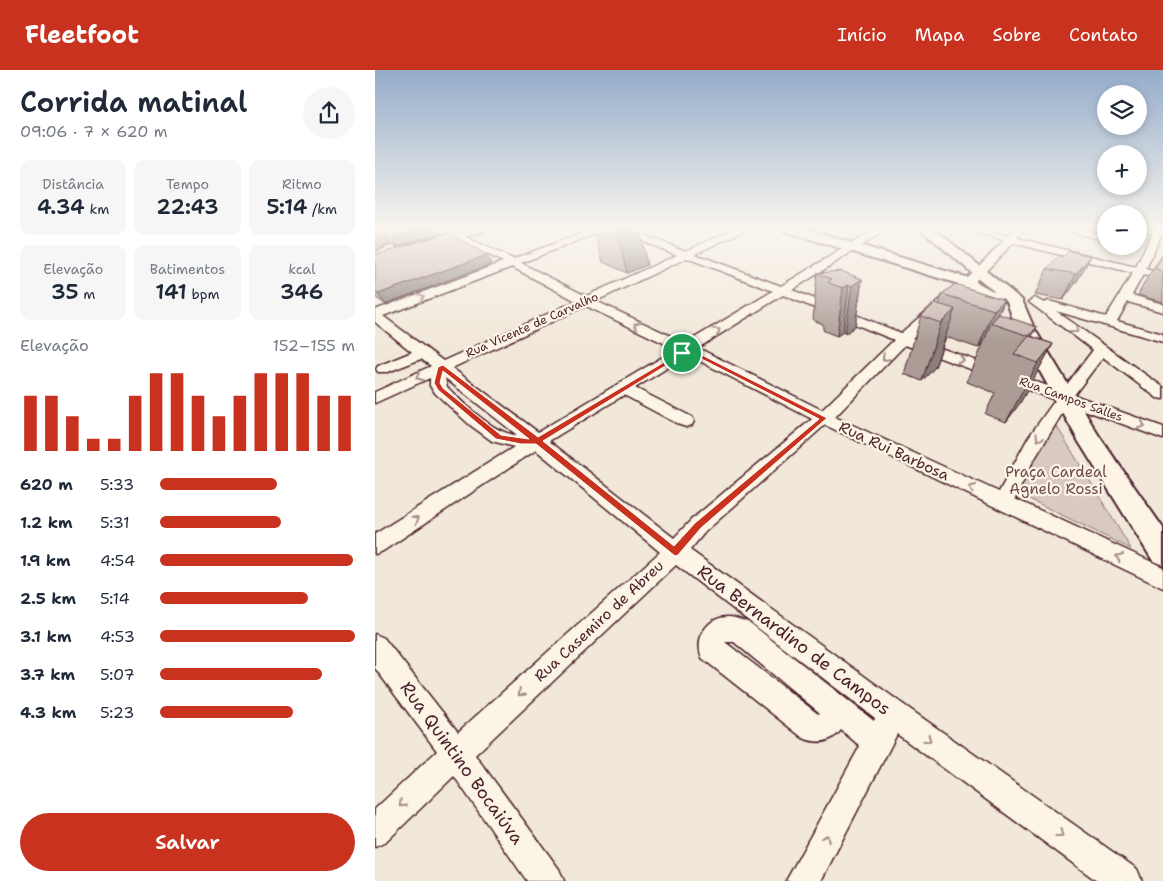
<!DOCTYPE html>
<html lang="pt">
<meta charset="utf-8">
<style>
:root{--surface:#fff;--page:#f6f6f7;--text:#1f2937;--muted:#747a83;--accent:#c8321e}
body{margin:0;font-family:"Shantell Sans",sans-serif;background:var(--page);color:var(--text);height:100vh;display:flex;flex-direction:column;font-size:19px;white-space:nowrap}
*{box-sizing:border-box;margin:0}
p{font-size:16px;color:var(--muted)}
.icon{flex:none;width:28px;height:28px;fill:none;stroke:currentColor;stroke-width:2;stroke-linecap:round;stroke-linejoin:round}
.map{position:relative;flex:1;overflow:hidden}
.sheet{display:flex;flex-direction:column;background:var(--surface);width:375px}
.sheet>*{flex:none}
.controls{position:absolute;left:722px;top:15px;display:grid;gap:10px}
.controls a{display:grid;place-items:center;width:50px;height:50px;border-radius:50%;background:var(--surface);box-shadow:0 2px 8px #0003;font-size:25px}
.pin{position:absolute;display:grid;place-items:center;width:42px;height:42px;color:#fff;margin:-21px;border:2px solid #fff;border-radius:50%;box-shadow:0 1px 5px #0007}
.round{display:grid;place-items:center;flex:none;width:52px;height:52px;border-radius:26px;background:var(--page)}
.summary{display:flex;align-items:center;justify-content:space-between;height:85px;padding:0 20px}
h1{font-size:28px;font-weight:600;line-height:38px}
.figures{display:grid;grid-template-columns:repeat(3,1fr);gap:8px;height:85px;padding:5px 20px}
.figures div{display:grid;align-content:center;border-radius:10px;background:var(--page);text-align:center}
.figures b{font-size:21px;font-weight:600}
.figures small{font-size:14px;font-weight:400}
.figures p{font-size:14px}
.chart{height:140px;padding:10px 20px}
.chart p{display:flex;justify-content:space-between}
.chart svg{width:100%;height:90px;margin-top:5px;stroke:var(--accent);stroke-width:6}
.cta{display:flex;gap:10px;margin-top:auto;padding:10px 20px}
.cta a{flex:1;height:58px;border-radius:30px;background:var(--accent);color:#fff;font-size:20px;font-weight:600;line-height:58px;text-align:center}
ul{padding:0 20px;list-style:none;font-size:16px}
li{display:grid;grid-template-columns:80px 60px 1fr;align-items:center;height:38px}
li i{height:12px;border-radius:6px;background:var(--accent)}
header{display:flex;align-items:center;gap:30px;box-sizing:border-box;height:70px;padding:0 25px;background:var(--accent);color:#fff}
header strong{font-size:24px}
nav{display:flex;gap:28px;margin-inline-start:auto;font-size:18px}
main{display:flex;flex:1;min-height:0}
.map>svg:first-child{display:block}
.green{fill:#d8cac0;stroke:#917476}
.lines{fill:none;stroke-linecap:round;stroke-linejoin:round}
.minor-casing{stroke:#4a1f2b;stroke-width:3}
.major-casing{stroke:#4a1f2b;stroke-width:4}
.minor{fill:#fcf5e5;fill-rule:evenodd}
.major{fill:#fcf5e5;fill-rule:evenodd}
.wall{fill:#ab9d96;stroke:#4a1f2b}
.shaded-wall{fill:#8b7f7a;stroke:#4a1f2b}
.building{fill:#c7b6af;stroke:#4a1f2b}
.oneway{stroke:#a38a88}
.route{fill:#c8321e;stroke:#fff;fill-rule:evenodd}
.labels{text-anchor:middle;stroke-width:4.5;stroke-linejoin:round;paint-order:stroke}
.far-street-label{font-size:12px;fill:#4a1f2b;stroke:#fcf5e5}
.street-label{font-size:15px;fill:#4a1f2b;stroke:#fcf5e5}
.park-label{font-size:15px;fill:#6e4a50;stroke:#fcf5e5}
.near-street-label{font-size:18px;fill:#4a1f2b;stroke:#fcf5e5}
</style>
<header>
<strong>Fleetfoot</strong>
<nav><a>Início</a><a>Mapa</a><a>Sobre</a><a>Contato</a></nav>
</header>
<main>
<section class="sheet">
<div class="summary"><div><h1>Corrida matinal</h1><p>09:06 · 7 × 620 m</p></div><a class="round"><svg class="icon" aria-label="share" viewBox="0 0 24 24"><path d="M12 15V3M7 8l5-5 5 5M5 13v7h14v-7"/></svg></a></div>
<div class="figures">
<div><p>Distância</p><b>4.34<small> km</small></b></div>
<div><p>Tempo</p><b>22:43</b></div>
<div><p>Ritmo</p><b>5:14<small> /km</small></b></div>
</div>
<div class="figures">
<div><p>Elevação</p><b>35<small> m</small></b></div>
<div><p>Batimentos</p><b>141<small> bpm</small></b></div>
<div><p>kcal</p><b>346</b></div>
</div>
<div class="chart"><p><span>Elevação</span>152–155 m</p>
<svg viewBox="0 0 160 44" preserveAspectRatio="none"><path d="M5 44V17M15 44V17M25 44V27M35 44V38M45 44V38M55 44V17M65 44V6M75 44V6M85 44V17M95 44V27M105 44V17M115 44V6M125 44V6M135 44V6M145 44V17M155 44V17"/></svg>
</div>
<ul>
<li><b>620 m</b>5:33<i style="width:60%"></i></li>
<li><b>1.2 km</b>5:31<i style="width:62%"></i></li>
<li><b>1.9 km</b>4:54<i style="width:99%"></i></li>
<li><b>2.5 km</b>5:14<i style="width:76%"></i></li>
<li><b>3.1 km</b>4:53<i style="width:100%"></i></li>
<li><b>3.7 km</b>5:07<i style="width:83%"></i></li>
<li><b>4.3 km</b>5:23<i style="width:68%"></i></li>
</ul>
<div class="cta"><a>Salvar</a></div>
</section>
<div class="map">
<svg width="788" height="811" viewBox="0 0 788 811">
<rect width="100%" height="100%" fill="#f1e8da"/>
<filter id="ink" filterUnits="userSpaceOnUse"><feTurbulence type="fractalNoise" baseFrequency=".02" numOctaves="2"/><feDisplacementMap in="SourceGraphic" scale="10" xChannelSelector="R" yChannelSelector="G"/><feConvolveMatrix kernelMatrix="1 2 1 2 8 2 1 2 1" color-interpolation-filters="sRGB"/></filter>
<g filter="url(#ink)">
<path class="green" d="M681 355 756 479 640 422Z"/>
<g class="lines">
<g class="minor-casing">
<g id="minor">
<path d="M58 158H71L138 189 221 158H235L146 193 211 226 302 185 235 158H249L311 181 361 158H374L320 184 406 216 502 158H514L417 220 526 263 601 199 629 170 586 158H603L633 166 641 158H651L642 168 761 197 777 163 764 160V158H788V166L786 165 771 199 788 204V210L768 205 757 225 788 234V242L753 232 742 251 788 264V272L681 241 788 317V329L782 328 728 287 699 325 788 357V369L693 334 657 393 640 429 788 497V518L450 355 330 462 315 480 529 635 762 799 767 811H722L522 664 446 811H411L485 676 466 660C456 673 442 674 428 668L327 588C319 568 332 546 355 547 362 548 369 551 375 553L499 651 500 648 301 495 100 685 184 799 189 811H152L79 706 11 772 0 777V739L62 681 0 598V564L9 568 83 662 285 482 161 380 8 481 0 484V464L139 377 117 371 95 355 61 324 55 316V308L0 333V322L56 296 46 289 13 302H3L1 299 3 296 37 282 0 252V240L128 192ZM638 173 758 203 731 247 674 231 669 233 660 228 654 232 718 280 687 321 537 268 609 203ZM312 188 398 221 311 273 221 231ZM137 197 201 231 68 291 8 246ZM408 225 519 270 447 340 323 278ZM211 236 301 279 163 362 77 298ZM530 275 680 330 653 368 624 422 460 347ZM313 285 437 349 316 450 299 468 174 371 249 325 305 355 311 357 317 355 319 351 317 347 260 318ZM70 308 142 365C119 364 88 333 72 317ZM350 572H359L445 643 443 644Z"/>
<path d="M682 158H700L731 165V171Z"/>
<path d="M16 176 20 177 21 179 20 181 0 190V183Z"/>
</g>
</g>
<g class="major-casing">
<g id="major">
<path d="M89 158H109L108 161 0 194V185Z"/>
<path d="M408 158H428L597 209 621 223 544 158H558L647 230 659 258 724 366 788 458V495L778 491 704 372 641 258 632 232 626 228 625 232H613L587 215 409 161Z"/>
</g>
</g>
<use href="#minor" class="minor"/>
<use href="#major" class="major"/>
</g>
<g class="wall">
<path d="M0 158H60L63 164 22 176 15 174 0 181Z"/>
<path d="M219 158H264L272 195 252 203 228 192Z"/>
<path d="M788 184V232L763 225 772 208Z"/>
<path d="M0 185 116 194 10 234 0 227Z"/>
<path d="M716 186 702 211 688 230 660 225 672 199 687 188Z"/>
<path d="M442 203 487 209 480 256 470 264 468 262 462 266 449 261 448 259V254L438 250Z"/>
<path d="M567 224 630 230 622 247 656 266 678 274 645 333 631 352 610 344 620 323 592 312 608 274 603 278 571 267 560 297 547 311 529 304 546 246 564 234Z"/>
</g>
<g class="shaded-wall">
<path d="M47 158H60L63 164 22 176 16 167Z"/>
<path d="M241 158H264L272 195 252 203Z"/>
<path d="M10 165 15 174 0 181V169Z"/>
<path d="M112 185 116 194 10 234 3 224Z"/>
<path d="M716 186 702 211 688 230 701 204Z"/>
<path d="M487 209 480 256 470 264 477 216Z"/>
<path d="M474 215 468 262 462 266 468 218Z"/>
<path d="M630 230 619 254 616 253 608 274 603 278 619 240Z"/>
<path d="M580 239 560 297 547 311 566 253Z"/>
<path d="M662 257 646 287 654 266Z"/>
<path d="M678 274 645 333 631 352 663 293Z"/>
</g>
<g class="building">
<path d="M0 158H47L16 167 10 165 0 169Z"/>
<path d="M73 163 112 185 3 224 0 222V185Z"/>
<path d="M694 181 716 186 701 204 672 199 684 187 687 188Z"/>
<path d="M788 184V201L780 199Z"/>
<path d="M466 201 487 209 477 216 474 215 468 218 454 213 453 212 457 209 442 203Z"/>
<path d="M580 214 630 230 619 240 567 224Z"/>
<path d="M560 233 580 239 566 253 546 246Z"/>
<path d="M624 244 662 257 654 266 678 274 663 293 639 284 654 266 616 253Z"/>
</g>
<defs><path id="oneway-chevron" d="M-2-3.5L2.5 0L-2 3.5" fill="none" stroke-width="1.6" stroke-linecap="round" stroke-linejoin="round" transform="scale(1.25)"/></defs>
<g class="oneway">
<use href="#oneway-chevron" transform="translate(46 227) rotate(-20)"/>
<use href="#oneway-chevron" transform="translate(262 255) rotate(-155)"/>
<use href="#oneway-chevron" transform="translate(700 260) rotate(37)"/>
<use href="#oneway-chevron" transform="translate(342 261) rotate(-32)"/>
<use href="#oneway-chevron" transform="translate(510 288) rotate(135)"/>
<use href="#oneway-chevron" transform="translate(586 290) rotate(20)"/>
<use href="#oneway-chevron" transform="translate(44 307) rotate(155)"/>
<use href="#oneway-chevron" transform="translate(767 355) rotate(21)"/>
<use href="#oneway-chevron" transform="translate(664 368) rotate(121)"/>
<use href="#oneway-chevron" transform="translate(597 418) rotate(-155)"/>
<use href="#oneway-chevron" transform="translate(41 449) rotate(-33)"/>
<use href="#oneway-chevron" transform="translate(744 487) rotate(-155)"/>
<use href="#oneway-chevron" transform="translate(146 623) rotate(137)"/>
<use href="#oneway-chevron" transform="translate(553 669) rotate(36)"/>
<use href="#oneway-chevron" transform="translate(27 734) rotate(136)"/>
<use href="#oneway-chevron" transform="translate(685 764) rotate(36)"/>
<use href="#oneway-chevron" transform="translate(451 768) rotate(-62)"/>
</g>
</g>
<linearGradient id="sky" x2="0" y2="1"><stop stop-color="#94acca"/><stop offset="0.58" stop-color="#f9f5ee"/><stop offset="1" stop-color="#f9f5ee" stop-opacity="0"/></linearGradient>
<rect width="788" height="272" fill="url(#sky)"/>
<path class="route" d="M313 278 452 348 326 458 303 485 300 486 161 374H146L121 369 63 320 59 313 63 297 68 295 163 367ZM313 282 444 349 320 453 299 476 168 371ZM68 301 154 369 126 365 68 318 65 313Z"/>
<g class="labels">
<g class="far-street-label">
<text transform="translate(157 255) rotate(-24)" y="4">Rua Vicente de Carvalho</text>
<text transform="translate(696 329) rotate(20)" y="4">Rua Campos Salles</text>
</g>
<g class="street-label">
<text transform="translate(519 381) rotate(25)" y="5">Rua Rui Barbosa</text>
<text transform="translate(224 551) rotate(-43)" y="5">Rua Casemiro de Abreu</text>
</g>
<g class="park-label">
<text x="681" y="407">Praça Cardeal<tspan x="681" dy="17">Agnelo Rossi</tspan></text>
</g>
<g class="near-street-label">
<text transform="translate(419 570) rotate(37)" y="6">Rua Bernardino de Campos</text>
<text transform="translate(87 693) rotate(54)" y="6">Rua Quintino Bocaiúva</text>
</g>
</g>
</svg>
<div class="controls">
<a><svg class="icon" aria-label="layers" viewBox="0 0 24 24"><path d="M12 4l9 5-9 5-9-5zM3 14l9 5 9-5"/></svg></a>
<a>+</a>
<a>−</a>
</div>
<div class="pin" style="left:307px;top:283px;background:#1e9e55"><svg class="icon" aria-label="arrive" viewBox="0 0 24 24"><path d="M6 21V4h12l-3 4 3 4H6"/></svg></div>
</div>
</main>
